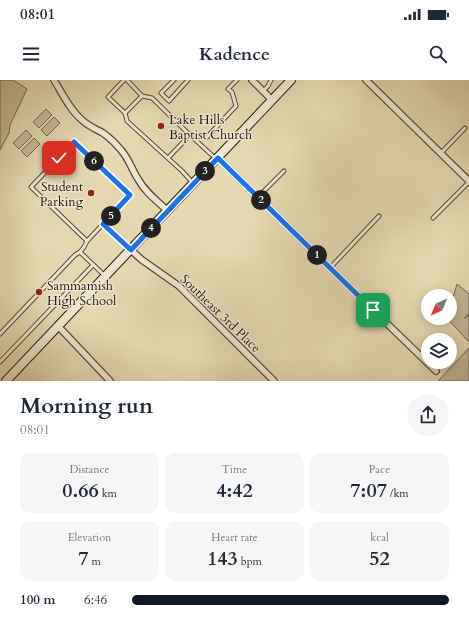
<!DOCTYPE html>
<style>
:root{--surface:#fff;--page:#f6f6f7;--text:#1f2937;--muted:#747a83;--accent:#111827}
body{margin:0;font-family:Cardo,serif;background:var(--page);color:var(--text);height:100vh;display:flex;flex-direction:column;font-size:15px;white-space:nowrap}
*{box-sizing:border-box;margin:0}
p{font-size:13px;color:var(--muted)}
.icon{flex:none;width:22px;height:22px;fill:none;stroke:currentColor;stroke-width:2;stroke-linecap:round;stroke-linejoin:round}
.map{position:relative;height:301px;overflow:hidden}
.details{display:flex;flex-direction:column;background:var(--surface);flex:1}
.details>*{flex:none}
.needle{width:26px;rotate:224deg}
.controls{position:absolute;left:421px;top:209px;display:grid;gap:8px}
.controls a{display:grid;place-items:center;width:36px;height:36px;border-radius:50%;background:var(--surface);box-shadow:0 2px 10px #0003;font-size:20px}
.pin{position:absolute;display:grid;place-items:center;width:34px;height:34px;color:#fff;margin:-17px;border-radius:8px;box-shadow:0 2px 6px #0006}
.km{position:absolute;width:20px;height:20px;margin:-10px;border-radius:50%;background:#222;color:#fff;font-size:11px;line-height:20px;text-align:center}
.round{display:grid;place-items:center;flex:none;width:42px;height:42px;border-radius:21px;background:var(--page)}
.summary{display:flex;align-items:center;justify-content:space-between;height:68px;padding:0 20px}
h1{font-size:22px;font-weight:700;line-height:30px}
.stats{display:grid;grid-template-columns:repeat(3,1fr);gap:6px;height:68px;padding:4px 20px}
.stats div{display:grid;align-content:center;border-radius:10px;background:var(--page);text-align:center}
.stats b{font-size:20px;font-weight:700}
.stats small{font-size:11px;font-weight:400}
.stats p{font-size:11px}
ul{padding:0 20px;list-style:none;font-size:13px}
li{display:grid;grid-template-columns:64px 48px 1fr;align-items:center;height:30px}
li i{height:10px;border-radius:5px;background:var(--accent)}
.status{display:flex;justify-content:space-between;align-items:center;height:28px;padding:0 20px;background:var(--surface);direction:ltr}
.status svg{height:11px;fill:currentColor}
header{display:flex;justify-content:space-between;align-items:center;height:52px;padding:0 20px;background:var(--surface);font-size:18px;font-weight:700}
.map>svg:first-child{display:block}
.green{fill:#c4b795;stroke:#746754}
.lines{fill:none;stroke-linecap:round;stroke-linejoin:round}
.stream{stroke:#716351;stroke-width:1.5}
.lane-casing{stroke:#55473a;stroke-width:5}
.street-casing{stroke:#55473a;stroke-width:8}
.secondary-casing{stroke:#251713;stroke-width:10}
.lane{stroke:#eee6cc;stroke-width:3}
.street{stroke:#eee6cc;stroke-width:5.5}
.secondary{stroke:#eee6cc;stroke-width:8}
.route-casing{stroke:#fff;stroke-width:8}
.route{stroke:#1a73e8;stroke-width:5}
.poi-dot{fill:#8f2418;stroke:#eee6cc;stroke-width:1.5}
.labels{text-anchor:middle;stroke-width:3;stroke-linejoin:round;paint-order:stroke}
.poi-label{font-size:13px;fill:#251713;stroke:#eee6cc;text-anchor:start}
.street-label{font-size:13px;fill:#251713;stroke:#eee6cc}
</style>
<div class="status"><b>08:01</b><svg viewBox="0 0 49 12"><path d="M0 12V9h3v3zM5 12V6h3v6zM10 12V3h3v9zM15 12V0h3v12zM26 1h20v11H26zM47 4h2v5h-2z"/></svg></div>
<header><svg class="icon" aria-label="menu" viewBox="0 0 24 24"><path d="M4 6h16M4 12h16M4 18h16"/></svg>Kadence<svg class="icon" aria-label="search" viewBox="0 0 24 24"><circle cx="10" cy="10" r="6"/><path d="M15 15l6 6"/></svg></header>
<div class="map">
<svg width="469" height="301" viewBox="0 0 469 301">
<rect width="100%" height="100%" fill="#e5d8b0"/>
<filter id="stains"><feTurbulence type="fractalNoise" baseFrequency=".005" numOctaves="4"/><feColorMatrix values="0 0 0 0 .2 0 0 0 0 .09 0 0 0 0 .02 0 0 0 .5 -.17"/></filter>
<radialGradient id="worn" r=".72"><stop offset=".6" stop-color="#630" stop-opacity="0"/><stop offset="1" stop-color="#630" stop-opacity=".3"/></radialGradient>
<g class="green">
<path d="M0 0H13L27 9 10 45 9 53 0 70Z"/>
<path d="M46 29 52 35 39 48 33 42Z"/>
<path d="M54 37 60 43 47 56 41 50Z"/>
<path d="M26 50 32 56 19 69 13 63Z"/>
<path d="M34 58 40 64 27 77 21 71Z"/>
<path d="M457 204 469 214V262L447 238H450V228Z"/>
<path d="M469 268V301H438Z"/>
</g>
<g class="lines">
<path class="stream" d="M465 238 469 234"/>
<g class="lane-casing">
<g id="lane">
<path d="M124 0 108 17 125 33 127 41 182 91 192 102"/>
<path d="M127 0 142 16"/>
<path d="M174 0 161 13 169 21 188 0"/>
<path d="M263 11 268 6 271 0"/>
<path d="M125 33 142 16 152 18 190 55 168 78"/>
<path d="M190 55 215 78"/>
<path d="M207 57 236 26 232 12 228 9 237 0"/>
<path d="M441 73 465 48"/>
<path d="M258 117 284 91"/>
<path d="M433 138 469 102"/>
<path d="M103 144 130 115 74 62 31 107 87 161 103 144 129 169"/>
<path d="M80 172 84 167 87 161"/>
<path d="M330 188 379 136"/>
<path d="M0 254 75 175 80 172 104 195"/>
<path d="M0 282 93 185"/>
</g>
</g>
<g class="street-casing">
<g id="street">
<path d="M54 0C62 13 70 30 82 40 88 46 96 49 103 53 110 58 116 64 121 70 129 79 132 90 138 99 145 112 157 121 168 131"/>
<path d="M252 0 272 20"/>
<path d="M366 0 469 101"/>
<path d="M218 78 373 230 436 291"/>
<path d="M131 170 142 180 179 206 274 301"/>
<path d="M58 246 110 301"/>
</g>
</g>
<g class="secondary-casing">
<path id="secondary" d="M6 301 291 0"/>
</g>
<use href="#lane" class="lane"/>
<use href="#street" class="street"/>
<use href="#secondary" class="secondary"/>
</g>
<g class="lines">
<g class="route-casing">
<path id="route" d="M59 78 74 62 130 115 103 144 131 170 218 78 373 230"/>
</g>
<use href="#route" class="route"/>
</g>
<g class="poi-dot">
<circle cx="161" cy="46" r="4"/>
<circle cx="91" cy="113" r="4"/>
<circle cx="39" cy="212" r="4"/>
</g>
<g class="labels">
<g class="poi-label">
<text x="169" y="44">Lake Hills<tspan x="169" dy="15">Baptist Church</tspan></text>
<text x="83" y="111" text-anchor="end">Student<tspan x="83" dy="15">Parking</tspan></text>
<text x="47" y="210">Sammamish<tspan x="47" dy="15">High School</tspan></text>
</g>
<g class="street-label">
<text transform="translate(221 233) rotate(44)" y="5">Southeast 3rd Place</text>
</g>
</g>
<rect width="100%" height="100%" filter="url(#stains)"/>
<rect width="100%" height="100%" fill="url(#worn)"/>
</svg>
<div class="controls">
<a><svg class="needle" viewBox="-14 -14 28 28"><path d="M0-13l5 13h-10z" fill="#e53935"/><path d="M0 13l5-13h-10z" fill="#747a83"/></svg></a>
<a><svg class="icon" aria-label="layers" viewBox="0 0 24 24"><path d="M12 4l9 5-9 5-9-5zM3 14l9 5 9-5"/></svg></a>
</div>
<div class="pin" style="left:373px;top:230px;background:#1e9e55"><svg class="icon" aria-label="arrive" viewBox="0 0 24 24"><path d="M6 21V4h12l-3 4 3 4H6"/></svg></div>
<div class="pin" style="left:59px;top:78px;background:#d93025"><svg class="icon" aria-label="check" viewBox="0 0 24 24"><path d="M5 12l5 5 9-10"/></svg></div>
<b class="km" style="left:317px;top:175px">1</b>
<b class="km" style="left:261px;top:120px">2</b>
<b class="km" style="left:205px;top:91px">3</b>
<b class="km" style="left:151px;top:148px">4</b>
<b class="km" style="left:111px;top:136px">5</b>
<b class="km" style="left:94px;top:81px">6</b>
</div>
<section class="details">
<div class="summary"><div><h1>Morning run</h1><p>08:01</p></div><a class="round"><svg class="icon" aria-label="share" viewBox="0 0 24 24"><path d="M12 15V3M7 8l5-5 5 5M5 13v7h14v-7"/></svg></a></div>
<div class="stats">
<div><p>Distance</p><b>0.66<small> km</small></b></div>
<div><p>Time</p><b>4:42</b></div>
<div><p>Pace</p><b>7:07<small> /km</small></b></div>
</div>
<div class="stats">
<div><p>Elevation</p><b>7<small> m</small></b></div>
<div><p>Heart rate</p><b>143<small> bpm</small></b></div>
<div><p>kcal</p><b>52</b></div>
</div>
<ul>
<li><b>100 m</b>6:46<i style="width:100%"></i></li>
</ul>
</section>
